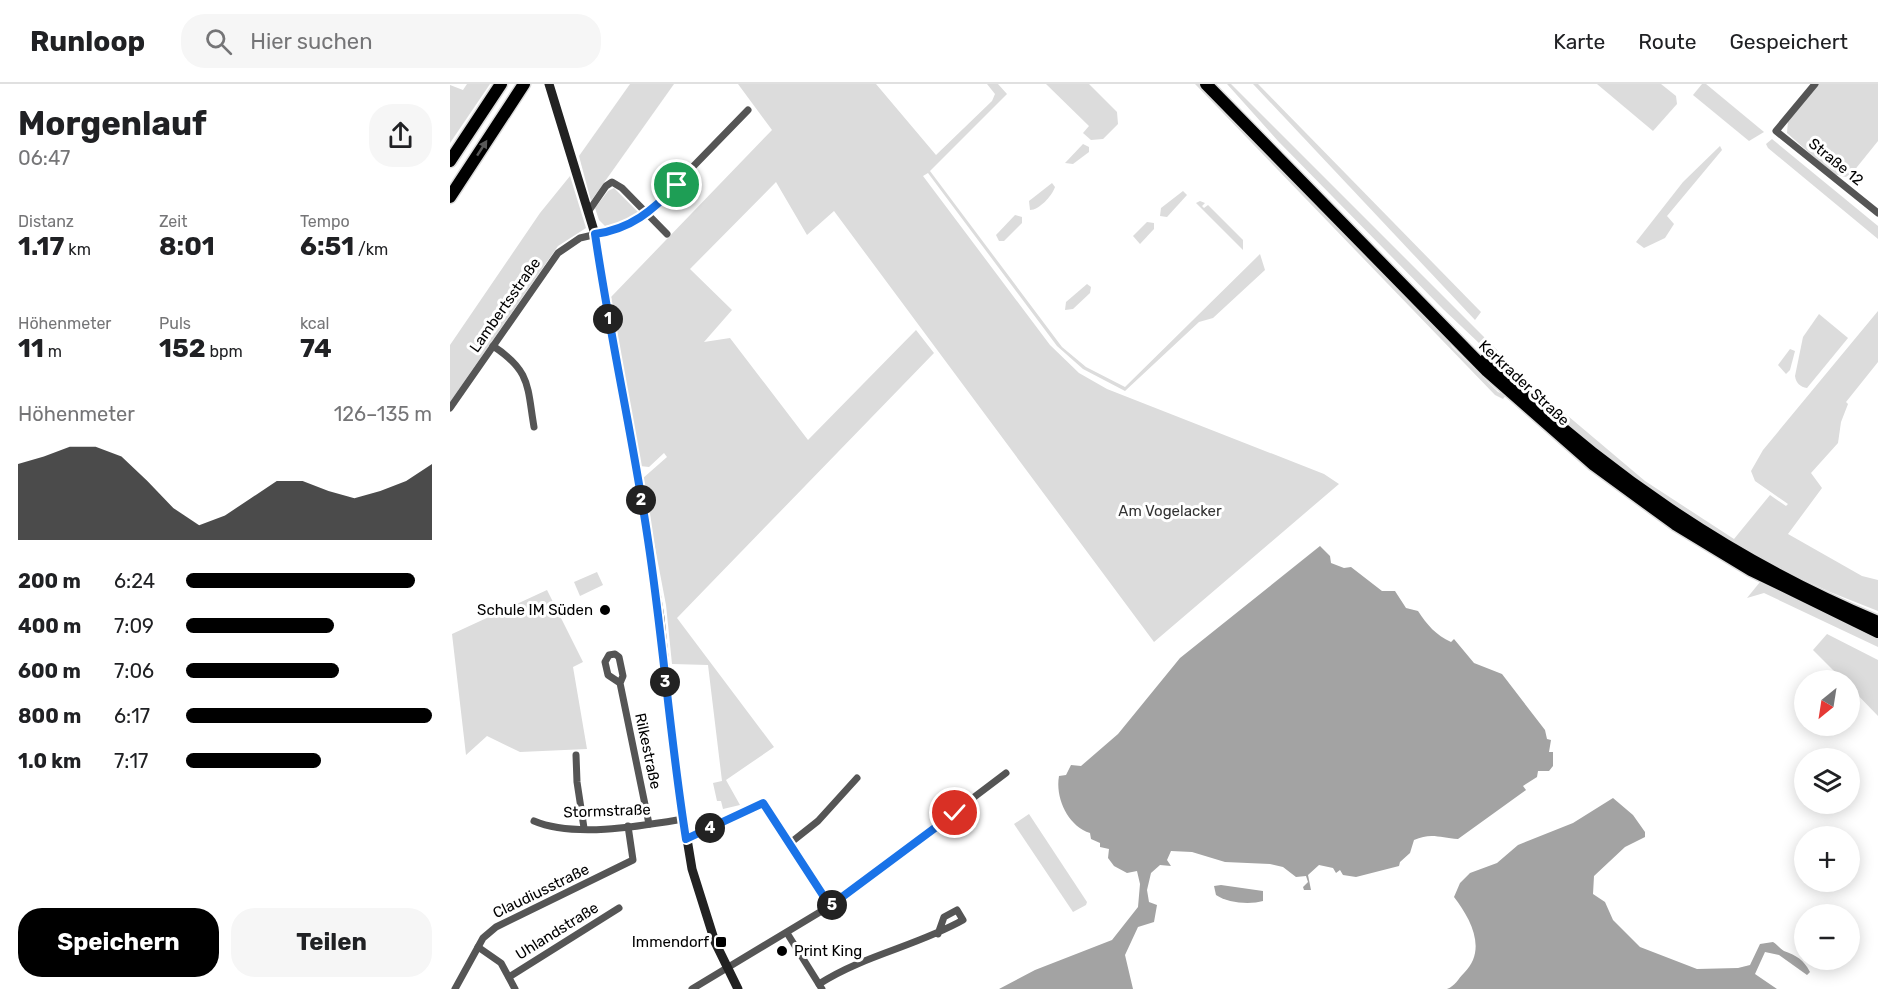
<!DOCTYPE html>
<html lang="de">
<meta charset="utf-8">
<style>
:root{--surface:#fff;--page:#f6f6f6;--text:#202124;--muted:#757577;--line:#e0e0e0;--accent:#000}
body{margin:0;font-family:Rubik,sans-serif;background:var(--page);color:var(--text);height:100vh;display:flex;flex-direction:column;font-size:22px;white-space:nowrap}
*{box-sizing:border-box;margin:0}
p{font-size:20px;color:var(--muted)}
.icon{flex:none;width:33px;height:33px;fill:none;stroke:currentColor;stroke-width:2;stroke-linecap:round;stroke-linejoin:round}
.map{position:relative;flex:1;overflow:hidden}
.panel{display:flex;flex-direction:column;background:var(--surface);width:450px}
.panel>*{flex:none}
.needle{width:39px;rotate:210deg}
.fabs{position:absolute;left:1344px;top:586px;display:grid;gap:12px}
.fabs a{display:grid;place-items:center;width:66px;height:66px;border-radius:50%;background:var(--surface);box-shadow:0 3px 15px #0003;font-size:30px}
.pin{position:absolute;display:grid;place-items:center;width:51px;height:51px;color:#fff;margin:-26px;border:3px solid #fff;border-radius:50%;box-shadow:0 2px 6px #0007}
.km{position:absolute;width:30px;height:30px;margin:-15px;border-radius:50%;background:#222;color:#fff;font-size:16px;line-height:30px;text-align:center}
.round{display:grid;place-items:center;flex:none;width:63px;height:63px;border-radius:24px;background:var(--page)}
.summary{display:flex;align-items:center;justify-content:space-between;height:102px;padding:0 18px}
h1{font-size:33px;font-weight:700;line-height:45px}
.metrics{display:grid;grid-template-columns:repeat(3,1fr);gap:9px;height:102px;padding:6px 18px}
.metrics div{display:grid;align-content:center}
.metrics b{font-size:26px;font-weight:700}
.metrics small{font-size:16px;font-weight:400}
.metrics p{font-size:16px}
.chart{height:168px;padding:12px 18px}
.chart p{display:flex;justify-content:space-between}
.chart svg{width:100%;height:108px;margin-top:6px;fill:var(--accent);opacity:.7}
.button{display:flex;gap:12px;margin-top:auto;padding:12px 18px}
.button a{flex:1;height:69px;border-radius:24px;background:var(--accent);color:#fff;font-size:24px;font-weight:700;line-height:69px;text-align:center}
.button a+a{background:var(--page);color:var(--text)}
ul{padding:0 18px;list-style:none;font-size:20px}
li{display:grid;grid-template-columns:96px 72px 1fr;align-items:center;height:45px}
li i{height:15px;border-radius:8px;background:var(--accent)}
header{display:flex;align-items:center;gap:36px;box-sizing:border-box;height:84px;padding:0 30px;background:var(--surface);border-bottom:2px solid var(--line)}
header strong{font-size:28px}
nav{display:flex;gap:33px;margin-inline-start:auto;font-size:21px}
.search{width:420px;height:54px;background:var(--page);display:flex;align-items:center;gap:15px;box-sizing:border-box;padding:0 21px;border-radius:24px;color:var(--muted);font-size:22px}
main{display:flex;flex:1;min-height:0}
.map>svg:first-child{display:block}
.green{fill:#dcdcdc}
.water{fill:#a3a3a3}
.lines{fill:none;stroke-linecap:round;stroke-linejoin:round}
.highway-casing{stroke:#dbdbdb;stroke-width:15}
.street{stroke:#555;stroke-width:7}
.secondary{stroke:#222;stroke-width:9}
.highway{stroke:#000;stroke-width:12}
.oneway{fill:#595959}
.route-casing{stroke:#fff;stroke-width:12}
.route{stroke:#1a73e8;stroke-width:8}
.poi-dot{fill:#000;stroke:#fff;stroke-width:2}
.labels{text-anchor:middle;stroke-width:6;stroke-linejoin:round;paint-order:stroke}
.street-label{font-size:15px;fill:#000;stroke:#fff}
.park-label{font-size:15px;fill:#333;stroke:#fff}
.poi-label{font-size:15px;fill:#000;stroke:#fff;text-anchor:end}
</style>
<header>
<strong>Runloop</strong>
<div class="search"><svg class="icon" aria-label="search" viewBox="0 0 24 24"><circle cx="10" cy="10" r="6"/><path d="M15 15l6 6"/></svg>Hier suchen</div>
<nav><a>Karte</a><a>Route</a><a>Gespeichert</a></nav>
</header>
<main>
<section class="panel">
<div class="summary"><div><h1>Morgenlauf</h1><p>06:47</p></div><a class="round"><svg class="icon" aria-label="share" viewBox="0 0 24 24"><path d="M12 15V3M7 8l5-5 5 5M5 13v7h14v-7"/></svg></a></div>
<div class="metrics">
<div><p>Distanz</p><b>1.17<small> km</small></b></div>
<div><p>Zeit</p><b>8:01</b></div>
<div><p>Tempo</p><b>6:51<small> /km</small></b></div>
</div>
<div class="metrics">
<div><p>Höhenmeter</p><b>11<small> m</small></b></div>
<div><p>Puls</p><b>152<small> bpm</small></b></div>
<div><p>kcal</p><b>74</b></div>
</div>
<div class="chart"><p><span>Höhenmeter</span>126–135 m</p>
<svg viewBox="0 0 160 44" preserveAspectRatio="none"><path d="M0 44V13L10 10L20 6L30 6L40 10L50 20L60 31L70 38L80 34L90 27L100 20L110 20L120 24L130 27L140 24L150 20L160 13V44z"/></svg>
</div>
<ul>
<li><b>200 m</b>6:24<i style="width:93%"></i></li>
<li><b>400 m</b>7:09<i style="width:60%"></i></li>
<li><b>600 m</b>7:06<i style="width:62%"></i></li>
<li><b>800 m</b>6:17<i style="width:100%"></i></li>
<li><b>1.0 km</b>7:17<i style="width:55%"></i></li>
</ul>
<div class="button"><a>Speichern</a><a>Teilen</a></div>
</section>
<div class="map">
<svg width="1428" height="905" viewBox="0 0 1428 905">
<rect width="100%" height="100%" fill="#fff"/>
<g class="green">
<path d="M17 0H40L0 59V1L13 6Z"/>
<path d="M180 0H224L141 117 129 72Z"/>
<path d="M288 0H426L486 71 542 17 545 10 537 0H548L557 10 480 87 612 263 636 283 675 303 810 170 815 186 763 234 749 238 675 307 633 285 607 262 478 89 473 92 600 261 629 289 657 305 874 390 889 400 704 558 384 127 357 151 326 98 240 185 282 226 254 258 280 254 358 356 466 246 484 269 227 534 324 663 276 696 290 721 273 725 271 717H267L263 699 272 697 258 581 222 580 216 521 192 395 217 373 214 369 199 383 190 382 161 213 322 46Z"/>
<path d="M596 0H639L667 28 668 40 653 55 641 56 633 49 639 42Z"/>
<path d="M745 0H749L997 254 1002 263 1048 308 1056 311 1053 315 1045 311Z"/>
<path d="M777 0H781L1086 305 1195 397 1284 455 1320 411 1336 422 1338 420 1305 397 1301 387 1313 366 1428 227V278L1396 318 1398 320 1391 338 1388 359 1361 389 1372 404 1338 450 1412 492 1428 496V527L1380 508 1303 472 1213 416 1122 347 993 225 828 57Z"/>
<path d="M803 0H808L1031 228 1025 236Z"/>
<path d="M1147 0H1211L1226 12 1227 20 1203 47Z"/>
<path d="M1252 0H1256L1314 48 1299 57 1243 11Z"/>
<path d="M1368 0H1428V57L1403 88 1396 93 1383 90 1337 49 1338 37Z"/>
<path d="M1322 55 1428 142V155L1318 64 1316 60Z"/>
<path d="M633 60 639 63V68L623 80 615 79Z"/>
<path d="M1270 62 1272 66 1217 132 1224 140 1215 154 1194 164 1186 158 1233 98Z"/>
<path d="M120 92 136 144 108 162 0 318V261L90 129Z"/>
<path d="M602 99 605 103C602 112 589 126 580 126L579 117Z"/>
<path d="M164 104 188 128 173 138 155 142 149 136 145 124 158 107Z"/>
<path d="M733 107 737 111 717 133 710 132 711 124Z"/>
<path d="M750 117 755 119 752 122 754 124 758 121 793 156V166L746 119Z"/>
<path d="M565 131 572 133V139L554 157H549L546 151Z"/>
<path d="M697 138 704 139V145L690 160 683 152Z"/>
<path d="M637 200 641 203 640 209 623 225 615 226 616 218Z"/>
<path d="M1369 230 1398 254 1357 304C1350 303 1346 299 1345 292L1353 253Z"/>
<path d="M1340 265 1345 267 1340 286 1336 290 1328 281Z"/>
<path d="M147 488 153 501 130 512 124 498Z"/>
<path d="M1310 498 1428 553V563L1314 509 1297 514Z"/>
<path d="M97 506 133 578 123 583 137 665 70 668 37 652 16 671 2 550Z"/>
<path d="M1377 550 1428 576V632L1400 603V597H1394L1363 566Z"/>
<path d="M579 730 637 818 636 821 623 828 564 740Z"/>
</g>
<g class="water">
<path d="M870 462 880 472 881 479 894 484 901 483 932 507H945L956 524 968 527C977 541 986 551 1001 558L1004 555 1024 579 1052 590 1095 646 1097 655 1101 656 1099 668H1103V682L1099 687H1088L1087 693 1073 702 1076 706 1008 755C991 754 981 748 964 756L960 769 950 778 949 782 906 793 893 791 890 786 886 789 883 784 869 781 858 791 861 806H854L853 803 858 798 856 792 846 793 833 783 820 780 775 778 742 768 721 767 717 776 721 782 710 781 701 789 697 806 699 818 707 821 704 838 688 843 675 871 683 905H549L585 886 662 856 688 823 690 800 687 787 677 789 664 782 658 774 659 765 650 763V759L641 755 640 749C618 742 605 714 609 692L616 691 621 681 631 682 668 650 730 574Z"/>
<path d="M1163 714 1183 731 1195 748V753L1175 763 1144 792 1143 810 1155 818 1163 836 1190 863 1247 885 1288 884 1300 881 1310 860 1323 858C1327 860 1329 864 1334 867 1347 872 1353 875 1360 888L1357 891 1329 871 1315 868 1305 890 1327 905H997C1005 902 1008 895 1014 889 1038 865 1020 834 1004 813L1010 799 1020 789 1047 779 1068 761 1123 739Z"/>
<path d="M771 801 813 807V817C800 821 777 819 766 811L764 802Z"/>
</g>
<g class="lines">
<g class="highway-casing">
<g id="highway">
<path d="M756 0 1037 287 1144 381 1225 440 1301 486 1428 548"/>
<path d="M0 77 51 0"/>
<path d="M0 113 74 0"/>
<path d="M1036 275C1149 386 1282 477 1428 538"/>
</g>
</g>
<g class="street">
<path d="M1365 0 1326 47 1428 129"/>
<path d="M138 128 156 102 162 98 172 104 217 150"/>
<path d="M43 262C81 287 77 302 84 343"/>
<path d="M0 324 108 169 130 154 173 144 197 130 298 26"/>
<path d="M170 599 158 591 155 578 159 571 165 570 169 573 173 592 170 599 199 740"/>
<path d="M126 671 127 698 134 744"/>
<path d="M84 737C124 754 191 742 233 735"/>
<path d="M236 755 313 719 380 822"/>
<path d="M339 760 368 737 407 694"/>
<path d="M337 849 372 905"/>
<path d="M28 863 51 879 65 905"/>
<path d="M59 893 169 824"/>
<path d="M369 900C414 871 467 862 513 836L507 826 494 833 488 850"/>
<path d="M5 905 33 854 46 843 183 776 178 742"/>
<path d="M242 905 380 822 556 689"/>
</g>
<path class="secondary" d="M99 0 145 150 196 444 210 534 225 682 242 785 265 858 288 905"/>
<use href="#highway" class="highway"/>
</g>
<defs><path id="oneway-solid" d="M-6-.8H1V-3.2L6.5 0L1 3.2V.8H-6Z" transform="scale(1.5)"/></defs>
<use class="oneway" href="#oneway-solid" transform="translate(32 64) rotate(-57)"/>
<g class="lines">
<g class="route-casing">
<path id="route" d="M227 101C202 127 181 145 145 150 160 253 183 354 198 456 213 555 220 655 236 755L313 719 380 822 505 729"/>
</g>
<use href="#route" class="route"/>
</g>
<g class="poi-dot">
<circle cx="155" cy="526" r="6"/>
<rect x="265" y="852" width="12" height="12" rx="3"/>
<circle cx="332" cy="867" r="6"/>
</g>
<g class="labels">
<g class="street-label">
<text transform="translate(1386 78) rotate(39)" y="5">Straße 12</text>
<text transform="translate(55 221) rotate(-55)" y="5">Lambertsstraße</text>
<text transform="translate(1074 299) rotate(43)" y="5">Kerkrader Straße</text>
<text transform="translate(198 667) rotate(78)" y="5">Rilkestraße</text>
<text transform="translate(157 727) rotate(-2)" y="5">Stormstraße</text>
<text transform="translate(91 807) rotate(-26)" y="5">Claudiusstraße</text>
<text transform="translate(107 847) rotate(-32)" y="5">Uhlandstraße</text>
</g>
<g class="park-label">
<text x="720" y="432">Am Vogelacker</text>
</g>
<g class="poi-label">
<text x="143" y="531">Schule IM Süden</text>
<text x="259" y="863">Immendorf</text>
<text x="344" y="872" text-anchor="start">Print King</text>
</g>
</g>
</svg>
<div class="fabs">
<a><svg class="needle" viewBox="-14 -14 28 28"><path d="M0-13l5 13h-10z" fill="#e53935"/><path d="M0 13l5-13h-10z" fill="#757577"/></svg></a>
<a><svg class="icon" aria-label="layers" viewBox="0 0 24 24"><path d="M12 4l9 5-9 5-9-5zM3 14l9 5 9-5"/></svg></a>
<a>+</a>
<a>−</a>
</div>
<div class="pin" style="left:227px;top:101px;background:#1e9e55"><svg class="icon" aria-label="arrive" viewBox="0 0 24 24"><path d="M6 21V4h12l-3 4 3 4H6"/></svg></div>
<div class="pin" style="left:505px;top:729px;background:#d93025"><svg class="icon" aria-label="check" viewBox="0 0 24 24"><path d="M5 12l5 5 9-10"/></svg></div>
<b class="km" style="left:158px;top:235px">1</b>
<b class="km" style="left:191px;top:416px">2</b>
<b class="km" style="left:215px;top:598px">3</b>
<b class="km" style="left:260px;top:744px">4</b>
<b class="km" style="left:382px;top:821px">5</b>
</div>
</main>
